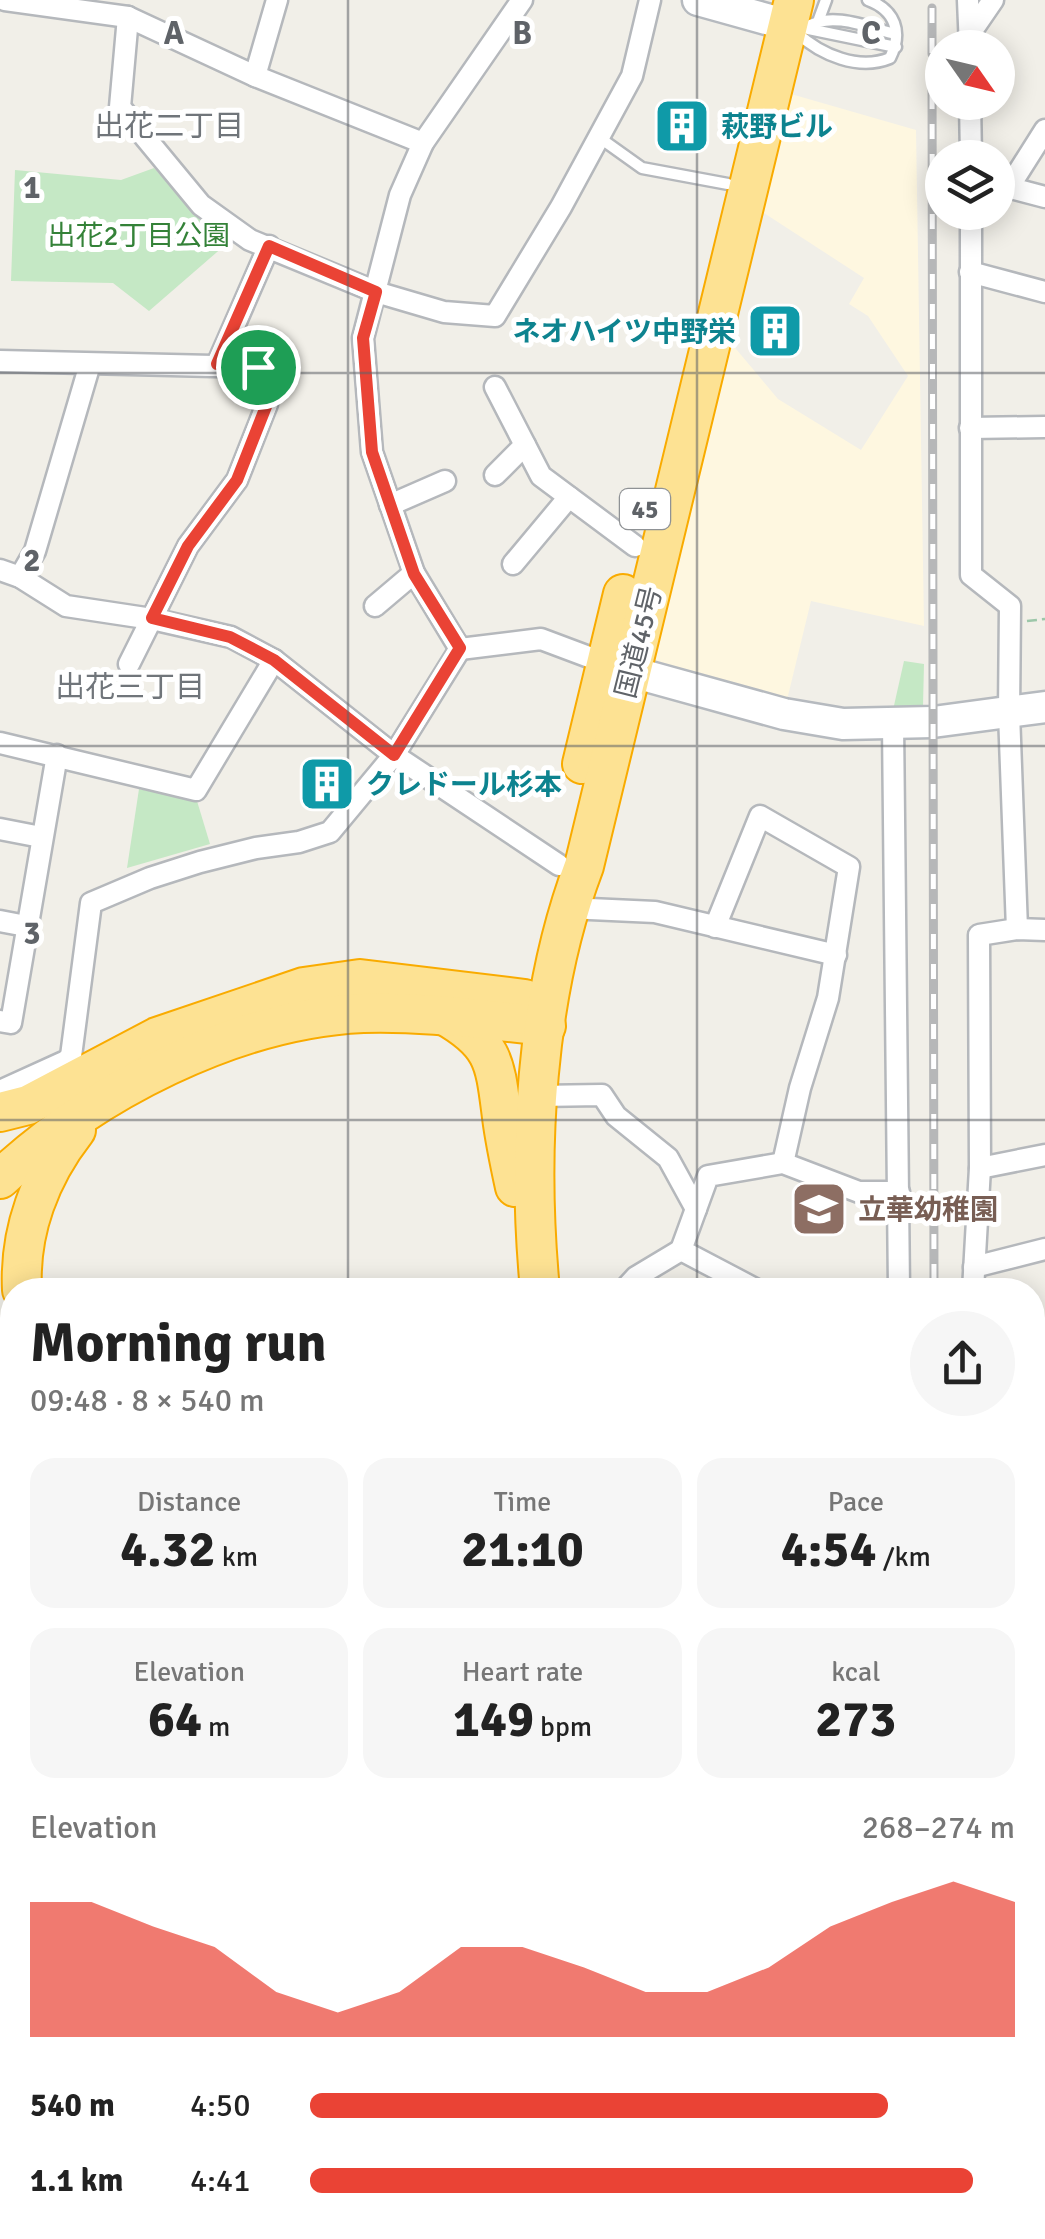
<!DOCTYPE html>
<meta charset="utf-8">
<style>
:root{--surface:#fff;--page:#f6f6f6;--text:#222;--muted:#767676;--accent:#ea4335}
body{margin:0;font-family:Signika,"Noto Sans JP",sans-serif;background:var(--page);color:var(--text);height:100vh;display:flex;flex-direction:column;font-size:38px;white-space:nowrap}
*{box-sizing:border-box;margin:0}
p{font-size:32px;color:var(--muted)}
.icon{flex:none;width:55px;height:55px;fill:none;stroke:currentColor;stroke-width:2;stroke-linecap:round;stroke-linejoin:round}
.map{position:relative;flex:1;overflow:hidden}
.details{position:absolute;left:0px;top:1278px;width:1045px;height:962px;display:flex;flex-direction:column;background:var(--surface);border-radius:40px 40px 0 0;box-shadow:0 5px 25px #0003}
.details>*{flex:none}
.needle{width:65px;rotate:124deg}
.fabs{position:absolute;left:925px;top:30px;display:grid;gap:20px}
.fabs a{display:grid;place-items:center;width:90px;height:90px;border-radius:50%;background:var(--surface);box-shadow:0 5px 25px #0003;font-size:50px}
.pin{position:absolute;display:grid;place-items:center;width:85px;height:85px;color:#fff;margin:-42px;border:5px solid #fff;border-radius:50%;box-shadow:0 2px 10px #0007}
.round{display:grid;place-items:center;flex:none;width:105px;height:105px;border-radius:52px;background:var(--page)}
.head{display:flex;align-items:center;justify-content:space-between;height:170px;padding:0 30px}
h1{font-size:55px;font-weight:800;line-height:75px}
.metrics{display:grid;grid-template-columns:repeat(3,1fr);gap:15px;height:170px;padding:10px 30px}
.metrics div{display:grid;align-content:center;border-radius:25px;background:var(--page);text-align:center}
.metrics b{font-size:50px;font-weight:800}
.metrics small{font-size:28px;font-weight:400}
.metrics p{font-size:28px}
.chart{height:280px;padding:20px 30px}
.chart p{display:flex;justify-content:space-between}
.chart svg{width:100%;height:180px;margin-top:10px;fill:var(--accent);opacity:.7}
ul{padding:0 30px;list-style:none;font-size:32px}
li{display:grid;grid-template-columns:160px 120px 1fr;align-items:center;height:75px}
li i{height:25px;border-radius:12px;background:var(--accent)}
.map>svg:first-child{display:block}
.commercial{fill:#fef7e0}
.green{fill:#c5e8c5}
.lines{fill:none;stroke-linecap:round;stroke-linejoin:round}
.stream{stroke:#aadaff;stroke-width:5}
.lane-casing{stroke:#b5b8bc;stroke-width:15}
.street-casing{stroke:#b5b8bc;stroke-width:25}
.secondary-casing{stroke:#b6babf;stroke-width:35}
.highway-casing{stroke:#f9ab00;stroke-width:42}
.path{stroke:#9cc7a9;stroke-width:2.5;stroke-dasharray:10 5;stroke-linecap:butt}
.lane{stroke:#fff;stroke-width:10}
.street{stroke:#fff;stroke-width:20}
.secondary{stroke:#fff;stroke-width:30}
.highway{stroke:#fde293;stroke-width:38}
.rail-casing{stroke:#b6b7b8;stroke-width:9}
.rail{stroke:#fff;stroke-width:5;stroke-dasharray:15;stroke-linecap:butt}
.route-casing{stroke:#fff;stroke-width:20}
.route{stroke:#ea4335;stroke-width:12}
.grid{fill:none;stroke:#5f6368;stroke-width:2.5;stroke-opacity:0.55}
.labels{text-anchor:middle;stroke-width:10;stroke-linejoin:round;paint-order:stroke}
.shield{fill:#fff;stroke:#8f9295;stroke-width:2.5}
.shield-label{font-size:25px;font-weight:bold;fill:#5f6368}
.culture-label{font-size:28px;font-weight:bold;fill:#0d838f;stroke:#fff;text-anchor:start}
.park-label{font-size:28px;fill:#348238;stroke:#fff}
.street-label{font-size:28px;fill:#5f6368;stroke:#fff}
.education-label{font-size:28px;font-weight:bold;fill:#785e54;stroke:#fff;text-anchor:start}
.neighbourhood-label{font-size:30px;fill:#70757a;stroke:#fff}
.grid-label{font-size:32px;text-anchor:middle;font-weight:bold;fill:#5f6368;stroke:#fff;stroke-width:10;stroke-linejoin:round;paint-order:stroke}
</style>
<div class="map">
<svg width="1045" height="2239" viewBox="0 0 1045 2239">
<rect width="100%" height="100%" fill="#f1efe8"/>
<path class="commercial" d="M791 94 916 130 924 626 811 601 787 700 656 667 653 661 731 343 778 399 861 450 908 376 868 316 849 304 864 278 761 211Z"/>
<g class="green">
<path d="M154 168 224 246 149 311 113 283 11 281 15 170 121 180Z"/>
<path d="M904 661 924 664 923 706 893 710Z"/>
<path d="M139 789 197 801 210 844 127 868Z"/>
<path d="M1032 2039 1045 2046V2178L1033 2169Z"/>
</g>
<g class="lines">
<g class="stream">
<path d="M1032 1550 1045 1539"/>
<path d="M403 2239 408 2228"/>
</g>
<g class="lane-casing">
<g id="lane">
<path d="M819 19 826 0"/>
<path d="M794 26 896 47"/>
<path d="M807 27C831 11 868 27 895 34"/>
<path d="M797 33C821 55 859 71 890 58 903 32 895 10 868 0"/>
<path d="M600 138 642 168 728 184"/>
</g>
</g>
<g class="street-casing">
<g id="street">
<path d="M5 0 128 17 255 76 423 143"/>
<path d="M968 0 970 48"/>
<path d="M128 17 120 107 201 205 250 240 376 292 444 312 495 316 561 207 632 76 650 0"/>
<path d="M969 35 993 0"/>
<path d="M255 76 277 0"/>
<path d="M970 102 971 158"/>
<path d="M999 185 1045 197"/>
<path d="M1009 187 1045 130"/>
<path d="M971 212V575L1010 606 1009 713 1017 929"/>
<path d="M970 272 1045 292"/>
<path d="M0 361 257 367 266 386 267 404 237 480 188 546 129 664"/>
<path d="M217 365 269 246"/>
<path d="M495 387 541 476 635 546"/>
<path d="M970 428 1045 427"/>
<path d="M495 475 525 445"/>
<path d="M390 505 445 481"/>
<path d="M513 564 569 497"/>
<path d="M0 570 20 577 66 606 152 619 231 637 274 660 394 755 559 865"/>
<path d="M20 577 35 551 90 364"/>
<path d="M375 606 414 573"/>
<path d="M460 649 414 573 372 452 363 338 400 195 423 143 522 0"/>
<path d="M460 649 541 639 613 666"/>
<path d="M893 724 899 1290"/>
<path d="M0 743 196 790 274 660"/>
<path d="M0 829 41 837"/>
<path d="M568 908 655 912 836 955"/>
<path d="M0 921 26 926"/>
<path d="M715 927 760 816 849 867 828 998 800 1088 783 1163"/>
<path d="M0 1021 11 1023 57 755"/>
<path d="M0 1091 66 1061 71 1056 91 903 150 878 200 862 256 848 299 842 330 832 394 755 460 649"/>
<path d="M538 1096 602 1095 616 1116 668 1158 696 1209"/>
<path d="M980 1168 1045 1155"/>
<path d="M974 1267 1045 1249"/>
<path d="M624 1290 636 1277 681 1250"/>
<path d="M757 1290 681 1250 708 1176 783 1163 859 1192H899"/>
<path d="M973 1290 980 1168 979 935 1017 929 1045 930"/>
<path d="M1032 1365 1045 1362"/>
<path d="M0 1731 12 1728"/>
<path d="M0 1862 12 1868"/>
<path d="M0 2089 12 2078"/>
<path d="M221 2239 227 2228"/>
<path d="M384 2239 390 2228"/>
</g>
</g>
<g class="secondary-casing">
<g id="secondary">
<path d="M698 0 788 25"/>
<path d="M632 672 784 714 843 724 933 722 1045 707"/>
<path d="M1032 1577 1045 1566"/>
<path d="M1032 2192 1045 2200"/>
</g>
</g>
<g class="highway-casing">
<g id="highway">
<path d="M582 764 623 594"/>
<path d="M444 1015C495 1044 495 1063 502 1117 505 1141 510 1164 515 1187"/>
<path d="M0 1112 28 1105 157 1037 304 987 360 979 525 999"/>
<path d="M0 1179C93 1092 234 1019 363 1013 424 1011 485 1020 546 1026"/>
<path d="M22 1290C19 1231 40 1176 76 1130"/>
<path d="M540 1290C527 1154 535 995 584 866L794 0"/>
<path d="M0 1383 12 1398"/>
<path d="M0 1427 12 1443"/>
<path d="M0 1504C15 1545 15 1587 0 1627"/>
<path d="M0 1698 12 1695"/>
<path d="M976 2228 995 2239"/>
<path d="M1032 2228 1045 2236"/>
<path d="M615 2239 617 2228"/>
</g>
</g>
<path class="path" d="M1027 621 1045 619"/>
<use href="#lane" class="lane"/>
<use href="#street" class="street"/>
<use href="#secondary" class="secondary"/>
<use href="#highway" class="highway"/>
<g class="rail-casing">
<g id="rail">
<path d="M932 8V54"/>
<path d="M932 64 934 1290"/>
<path d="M934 2228V2239"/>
</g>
</g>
<use href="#rail" class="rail"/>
</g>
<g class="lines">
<g class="route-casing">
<path id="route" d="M269 246 376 292 363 338 372 452 414 574 460 648 394 755 274 660 230 637 152 618 188 546 237 480 267 404 266 386 258 367 217 364Z"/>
</g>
<use href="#route" class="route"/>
</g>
<path class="grid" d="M348 0V1290M697 0V1290M0 373H1045M0 746H1045M0 1120H1045M0 1493H12M1032 1493H1045M0 1866H12M1032 1866H1045M348 2228V2239M697 2228V2239"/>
<defs>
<g id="building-square" transform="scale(2.875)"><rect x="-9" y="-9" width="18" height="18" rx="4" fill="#0f9aa8" stroke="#fff"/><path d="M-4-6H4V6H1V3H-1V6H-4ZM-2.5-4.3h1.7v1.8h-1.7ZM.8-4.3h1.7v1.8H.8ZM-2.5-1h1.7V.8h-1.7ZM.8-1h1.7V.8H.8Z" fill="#fff"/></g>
<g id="school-square" transform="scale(2.875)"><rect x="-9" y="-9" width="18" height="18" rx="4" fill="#8d6e63" stroke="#fff"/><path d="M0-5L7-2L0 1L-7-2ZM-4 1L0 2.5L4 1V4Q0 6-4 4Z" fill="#fff"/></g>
</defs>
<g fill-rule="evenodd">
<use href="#building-square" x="682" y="126"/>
<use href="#building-square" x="775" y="331"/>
<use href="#building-square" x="327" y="784"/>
<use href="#school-square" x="819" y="1209"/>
</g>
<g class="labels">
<rect class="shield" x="620" y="489" width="50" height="40" rx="8"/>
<g class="shield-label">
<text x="645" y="518">45</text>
</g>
<g class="culture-label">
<text x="721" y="136">萩野ビル</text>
<text x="736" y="341" text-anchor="end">ネオハイツ中野栄</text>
<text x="366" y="794">クレドール杉本</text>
</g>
<g class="park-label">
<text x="139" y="245">出花2丁目公園</text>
</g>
<g class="street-label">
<text transform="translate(638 642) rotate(-76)" y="10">国道45号</text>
</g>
<g class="education-label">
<text x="858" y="1219">立華幼稚園</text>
</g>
<g class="neighbourhood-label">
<text x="169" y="136">出花二丁目</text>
<text x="130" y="697">出花三丁目</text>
</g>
</g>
<g class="grid-label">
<text x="174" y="44">A</text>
<text x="522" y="44">B</text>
<text x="871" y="44">C</text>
<text x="32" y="198">1</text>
<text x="32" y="571">2</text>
<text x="32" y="944">3</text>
</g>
</svg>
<div class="fabs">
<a><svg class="needle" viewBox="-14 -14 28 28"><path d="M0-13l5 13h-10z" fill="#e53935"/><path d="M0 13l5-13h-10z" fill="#767676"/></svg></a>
<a><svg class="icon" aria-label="layers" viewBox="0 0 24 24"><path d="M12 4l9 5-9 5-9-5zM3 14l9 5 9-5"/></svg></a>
</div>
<div class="pin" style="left:258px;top:367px;background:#1e9e55"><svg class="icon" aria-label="arrive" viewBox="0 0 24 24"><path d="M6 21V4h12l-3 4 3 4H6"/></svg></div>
<section class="details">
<div class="head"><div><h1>Morning run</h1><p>09:48 · 8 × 540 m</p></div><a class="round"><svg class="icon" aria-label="share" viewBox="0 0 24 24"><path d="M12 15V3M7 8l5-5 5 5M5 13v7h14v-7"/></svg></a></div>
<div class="metrics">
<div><p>Distance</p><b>4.32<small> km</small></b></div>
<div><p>Time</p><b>21:10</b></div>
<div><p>Pace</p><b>4:54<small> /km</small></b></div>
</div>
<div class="metrics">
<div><p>Elevation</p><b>64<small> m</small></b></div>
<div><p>Heart rate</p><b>149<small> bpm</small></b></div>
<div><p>kcal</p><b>273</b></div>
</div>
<div class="chart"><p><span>Elevation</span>268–274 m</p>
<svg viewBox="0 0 160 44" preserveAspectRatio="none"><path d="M0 44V11L10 11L20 17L30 22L40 33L50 38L60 33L70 22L80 22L90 27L100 33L110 33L120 27L130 17L140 11L150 6L160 11V44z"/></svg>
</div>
<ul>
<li><b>540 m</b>4:50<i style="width:82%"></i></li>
<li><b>1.1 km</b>4:41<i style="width:94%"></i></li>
</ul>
</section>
</div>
